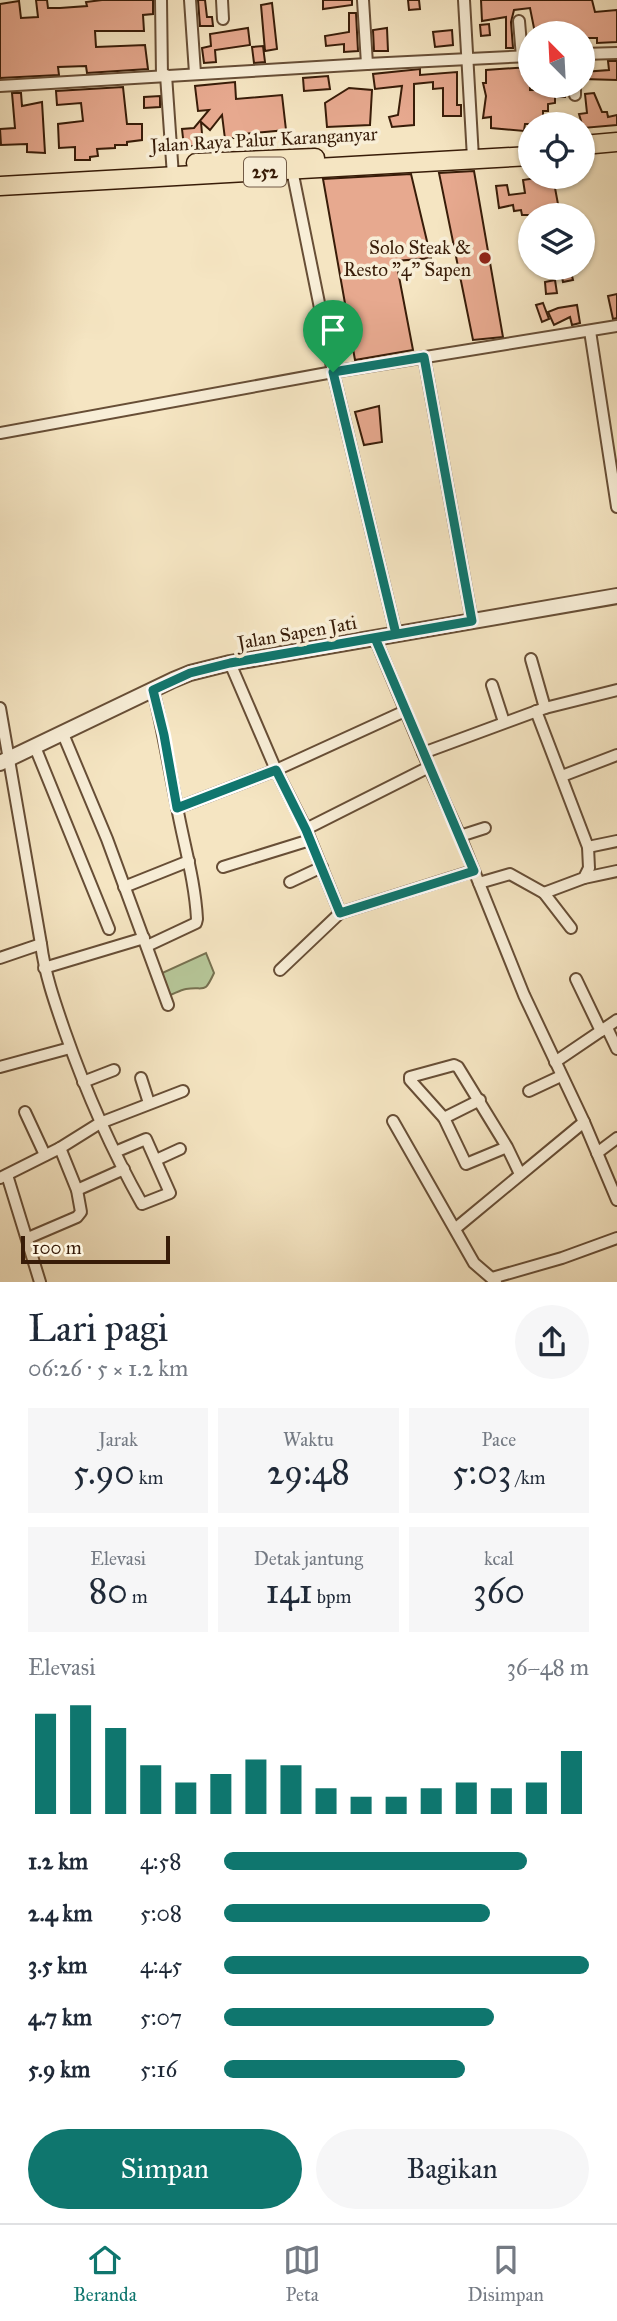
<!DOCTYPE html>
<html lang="id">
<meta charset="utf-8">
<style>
:root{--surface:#fff;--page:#f6f6f7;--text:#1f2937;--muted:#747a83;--line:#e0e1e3;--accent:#0f766e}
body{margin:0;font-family:"IM FELL Great Primer",serif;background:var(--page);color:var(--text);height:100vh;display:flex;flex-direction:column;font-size:26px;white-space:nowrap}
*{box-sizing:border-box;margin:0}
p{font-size:23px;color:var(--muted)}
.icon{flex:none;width:38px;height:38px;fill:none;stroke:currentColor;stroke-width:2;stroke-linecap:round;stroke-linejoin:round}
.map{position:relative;height:1282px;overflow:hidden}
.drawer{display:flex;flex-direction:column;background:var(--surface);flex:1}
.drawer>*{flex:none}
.needle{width:46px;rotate:336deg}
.controls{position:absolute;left:518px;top:21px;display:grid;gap:14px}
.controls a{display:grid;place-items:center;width:77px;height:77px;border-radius:50%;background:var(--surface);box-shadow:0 2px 5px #0004;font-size:35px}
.scale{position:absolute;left:21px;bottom:18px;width:149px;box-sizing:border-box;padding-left:7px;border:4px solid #381c08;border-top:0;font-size:19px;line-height:24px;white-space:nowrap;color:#381c08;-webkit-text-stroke:5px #f8eed7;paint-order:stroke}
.pin{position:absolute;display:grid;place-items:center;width:60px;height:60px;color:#fff;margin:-72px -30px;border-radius:50% 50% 50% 0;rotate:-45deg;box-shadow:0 0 7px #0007}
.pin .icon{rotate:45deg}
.round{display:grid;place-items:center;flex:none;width:74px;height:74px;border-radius:37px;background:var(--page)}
.headline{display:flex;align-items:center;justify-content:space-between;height:119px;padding:0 28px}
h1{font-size:38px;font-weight:600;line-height:52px}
.metrics{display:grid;grid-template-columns:repeat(3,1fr);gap:10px;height:119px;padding:7px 28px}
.metrics div{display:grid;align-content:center;border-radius:0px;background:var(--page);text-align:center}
.metrics b{font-size:35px;font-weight:600}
.metrics small{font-size:19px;font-weight:400}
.metrics p{font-size:19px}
.chart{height:196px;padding:14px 28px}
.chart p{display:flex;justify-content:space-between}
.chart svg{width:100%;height:126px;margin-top:7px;stroke:var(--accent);stroke-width:6}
.cta{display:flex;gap:14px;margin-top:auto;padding:14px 28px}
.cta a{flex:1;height:80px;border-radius:42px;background:var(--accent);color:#fff;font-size:28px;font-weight:600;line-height:80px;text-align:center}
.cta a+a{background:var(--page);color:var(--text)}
ul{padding:0 28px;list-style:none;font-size:23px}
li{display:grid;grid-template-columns:112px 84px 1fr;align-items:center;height:52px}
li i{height:18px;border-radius:9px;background:var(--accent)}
.dock{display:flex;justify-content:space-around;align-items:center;height:98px;border-top:2px solid var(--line);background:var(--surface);font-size:19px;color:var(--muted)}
.dock a{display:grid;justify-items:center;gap:4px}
.dock .selected{color:var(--accent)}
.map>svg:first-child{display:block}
.green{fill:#b6c698;stroke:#777150;stroke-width:2}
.building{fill:#e7a98f;stroke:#381c08;stroke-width:2}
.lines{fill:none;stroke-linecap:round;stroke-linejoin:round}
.minor-casing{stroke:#674e36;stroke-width:14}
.tertiary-casing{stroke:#674e36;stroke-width:18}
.primary-casing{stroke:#381c08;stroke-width:21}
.minor{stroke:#f8eed7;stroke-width:10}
.tertiary{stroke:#f8eed7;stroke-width:14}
.primary{stroke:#f5e5c2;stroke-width:18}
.route-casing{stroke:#fff;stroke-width:14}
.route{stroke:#0f766e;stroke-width:9}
.poi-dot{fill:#8f2418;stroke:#f8eed7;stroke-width:2.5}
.labels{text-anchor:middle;stroke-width:7;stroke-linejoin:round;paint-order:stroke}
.shield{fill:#f8eed7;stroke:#725b46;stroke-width:2}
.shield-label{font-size:18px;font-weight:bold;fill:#381c08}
.street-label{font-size:19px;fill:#381c08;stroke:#f8eed7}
.poi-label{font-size:19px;fill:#381c08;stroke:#f8eed7;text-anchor:end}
</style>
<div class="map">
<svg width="617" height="1282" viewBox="0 0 617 1282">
<rect width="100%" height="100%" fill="#f5e5c2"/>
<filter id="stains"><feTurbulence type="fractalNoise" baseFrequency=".00286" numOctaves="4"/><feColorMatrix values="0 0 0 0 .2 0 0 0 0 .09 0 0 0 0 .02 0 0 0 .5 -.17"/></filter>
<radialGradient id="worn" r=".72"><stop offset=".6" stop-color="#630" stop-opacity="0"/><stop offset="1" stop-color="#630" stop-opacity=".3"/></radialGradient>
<path class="green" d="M206 953 214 973C204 995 205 986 186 989 180 990 174 994 168 996L160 974Z"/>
<g class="building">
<path d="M36 0H47L48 8H60L87 6 86 2 102 0H153V14L143 15 144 31H95L96 47 145 45 148 69 87 73 86 66 58 67 59 75 0 78V4L19 1 21 18 38 17Z"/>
<path d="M198 0H205L207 17H212L213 26H200Z"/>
<path d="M323 0H352V5L323 9Z"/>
<path d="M408 0H419L420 9 409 10Z"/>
<path d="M481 0H592L595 12 617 10V42L597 43V38H583V33H535L530 8 514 10 511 22 513 48H506V17L482 21Z"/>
<path d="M272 3 277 49 265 51 261 5Z"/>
<path d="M349 13H356L358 51 344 52V44L326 46 325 36 349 32Z"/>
<path d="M489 24 490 35 481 36 480 25Z"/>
<path d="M248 28 250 45 215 50 216 62 204 63 202 48 211 46 210 34Z"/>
<path d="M387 28 388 51H374L373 30Z"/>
<path d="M452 30 453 45 435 47 433 32Z"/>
<path d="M263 46 265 62 254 63 252 47Z"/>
<path d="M608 61H617V80L583 79V72L609 70Z"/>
<path d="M530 67V90H548V86H564L565 97H555V103L548 104V111H543V124H525L524 131 491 128V117L483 118 486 96 483 83H486V70Z"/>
<path d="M420 69V75L457 72V105H461V116H443V88L433 89V82L414 84V125L392 127 389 117 398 115 402 86 375 89 373 74Z"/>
<path d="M328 76 330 89 304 91 303 78Z"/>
<path d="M235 82 236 99 282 95 286 130 243 134V137L225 139 222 115 210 130 201 122 203 145 184 147 182 129 194 128 209 110 198 111 195 86Z"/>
<path d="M123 87 127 124H142V140L127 142V145H115V148L97 149 98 156 90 157V160H75V147L59 148 58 124 83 121 81 103 57 105 56 91Z"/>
<path d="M349 88 372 90 370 125 327 127 325 103Z"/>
<path d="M12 93H21L22 106 42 102 45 153 27 152V144L1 145 0 129 15 128Z"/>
<path d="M594 93 602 112H607L608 117 617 115V125L583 128 579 114 587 113 585 94Z"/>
<path d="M160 96V107L144 108V97Z"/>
<path d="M474 171 503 337 473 340 439 173Z"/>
<path d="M411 174 431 258 396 261 413 350 355 360 323 179Z"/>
<path d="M542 177H553L560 215H522L521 210 514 211 513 205 499 208 496 186 507 185 509 195 525 193 523 180Z"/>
<path d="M560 268H570L573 280 563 282Z"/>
<path d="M555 280 557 293 546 294 545 282Z"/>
<path d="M617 294V318L613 319 608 296Z"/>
<path d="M543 303 549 319 542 322 536 305Z"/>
<path d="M577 305 580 323 572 325 570 317 554 325 548 312 558 308Z"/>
<path d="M379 406 382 442 364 445 355 412Z"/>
</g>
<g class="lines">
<g class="minor-casing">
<g id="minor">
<path d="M161 0 162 76"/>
<path d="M190 0 195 73"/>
<path d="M222 0 223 19"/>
<path d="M363 0 367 64"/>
<path d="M464 0 473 158"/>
<path d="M519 21 522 57"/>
<path d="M583 54 617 53"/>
<path d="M166 75 173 176"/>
<path d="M0 86 367 64 530 56"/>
<path d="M575 86V95"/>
<path d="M291 165 333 372 396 634"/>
<path d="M590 331 617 507"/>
<path d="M424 357 472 621"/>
<path d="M0 433 333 372 617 326"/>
<path d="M375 638 429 767 460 836 524 995 584 1122 617 1200"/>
<path d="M531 659 545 708"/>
<path d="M230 663 276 770 306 829 340 913"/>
<path d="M492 685 504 722"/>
<path d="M0 708 41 944"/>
<path d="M536 711 588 847 589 868 584 878 544 893"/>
<path d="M63 734 107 839 168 1005"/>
<path d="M35 747 109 929"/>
<path d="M423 753 545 708 617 690"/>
<path d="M562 776 617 755"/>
<path d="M177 808 276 770 405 711"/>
<path d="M306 829 429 767"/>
<path d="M460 836 485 828"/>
<path d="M588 847 617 841"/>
<path d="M223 867 310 840"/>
<path d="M584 878 617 871"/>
<path d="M290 882 322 867"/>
<path d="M479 883 510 874 544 893 571 928"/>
<path d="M124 887 189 861"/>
<path d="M147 946 196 923 197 919C195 881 184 845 177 807 169 768 163 729 153 690"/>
<path d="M0 958 41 944C45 975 55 1003 65 1032 86 1092 111 1149 142 1204L170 1193 146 1139 115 1152"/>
<path d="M44 968 144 938"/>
<path d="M280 970 340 913 473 871"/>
<path d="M576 979 601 1031"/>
<path d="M607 1028 617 1049"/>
<path d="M555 1062 617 1020"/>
<path d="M0 1067 70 1048"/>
<path d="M141 1078 149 1103"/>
<path d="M83 1082 114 1070"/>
<path d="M529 1091 561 1076"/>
<path d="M25 1112 45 1155"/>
<path d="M444 1118 480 1100"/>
<path d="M393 1121 474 1263 496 1282"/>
<path d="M507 1147 466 1164 444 1118 410 1080V1077L454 1065 458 1067 507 1147 520 1174"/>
<path d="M597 1153 617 1138"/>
<path d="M156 1160 180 1149"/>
<path d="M7 1175 40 1282"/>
<path d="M0 1178 60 1148 100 1123 183 1091"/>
<path d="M77 1190 124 1169"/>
<path d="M456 1228 584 1122"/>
<path d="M28 1238 77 1217 81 1212 77 1190 60 1148"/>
<path d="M492 1278 562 1258 617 1238"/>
</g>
</g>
<g class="tertiary-casing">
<path id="tertiary" d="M0 763 173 680 190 673 230 663 617 596"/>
</g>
<g class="primary-casing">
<g id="primary">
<path d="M583 145 617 142"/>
<path d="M196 163 315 158"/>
<path d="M0 186 530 156"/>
</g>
</g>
<use href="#minor" class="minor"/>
<use href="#tertiary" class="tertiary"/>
<use href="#primary" class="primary"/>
</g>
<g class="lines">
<g class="route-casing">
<path id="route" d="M333 372 396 634 230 663 190 673 153 690 164 735 177 808 276 770 306 830 340 913 474 871 375 638 472 621 424 357 333 372"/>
</g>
<use href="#route" class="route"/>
</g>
<circle class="poi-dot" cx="485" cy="258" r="7"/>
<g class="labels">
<rect class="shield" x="244" y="157.5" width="42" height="29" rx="5"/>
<g class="shield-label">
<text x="265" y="178">252</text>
</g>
<g class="street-label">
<text transform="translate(264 139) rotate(-3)" y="7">Jalan Raya Palur Karanganyar</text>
<text transform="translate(297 632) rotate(-10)" y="7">Jalan Sapen Jati</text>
</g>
<g class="poi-label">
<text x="471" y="254">Solo Steak &amp;<tspan x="471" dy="22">Resto "4" Sapen</tspan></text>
</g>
</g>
<rect width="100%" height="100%" filter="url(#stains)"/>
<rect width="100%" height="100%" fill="url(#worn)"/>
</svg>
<div class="controls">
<a><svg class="needle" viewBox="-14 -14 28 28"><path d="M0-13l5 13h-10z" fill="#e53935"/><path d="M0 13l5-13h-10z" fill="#747a83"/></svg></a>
<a><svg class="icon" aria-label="locate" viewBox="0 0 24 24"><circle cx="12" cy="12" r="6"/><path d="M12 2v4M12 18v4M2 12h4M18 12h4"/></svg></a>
<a><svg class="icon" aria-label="layers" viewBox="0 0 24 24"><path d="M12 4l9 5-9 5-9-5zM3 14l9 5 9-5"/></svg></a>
</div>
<div class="scale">100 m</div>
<div class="pin" style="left:333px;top:372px;background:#1e9e55"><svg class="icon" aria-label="arrive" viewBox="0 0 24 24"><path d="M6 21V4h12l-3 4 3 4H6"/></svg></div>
</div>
<section class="drawer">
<div class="headline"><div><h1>Lari pagi</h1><p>06:26 · 5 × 1.2 km</p></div><a class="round"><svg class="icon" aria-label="share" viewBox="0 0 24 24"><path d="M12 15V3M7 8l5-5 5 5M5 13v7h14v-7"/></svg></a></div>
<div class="metrics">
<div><p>Jarak</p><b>5.90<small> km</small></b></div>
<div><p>Waktu</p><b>29:48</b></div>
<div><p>Pace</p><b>5:03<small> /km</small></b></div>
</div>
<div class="metrics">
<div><p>Elevasi</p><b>80<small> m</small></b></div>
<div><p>Detak jantung</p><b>141<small> bpm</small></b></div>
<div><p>kcal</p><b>360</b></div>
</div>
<div class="chart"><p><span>Elevasi</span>36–48 m</p>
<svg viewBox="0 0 160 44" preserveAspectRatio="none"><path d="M5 44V9M15 44V6M25 44V14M35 44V27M45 44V33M55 44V30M65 44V25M75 44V27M85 44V35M95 44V38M105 44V38M115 44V35M125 44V33M135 44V35M145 44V33M155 44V22"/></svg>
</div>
<ul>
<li><b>1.2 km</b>4:58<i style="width:83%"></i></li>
<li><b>2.4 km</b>5:08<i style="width:73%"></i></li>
<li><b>3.5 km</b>4:45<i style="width:100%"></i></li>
<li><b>4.7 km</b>5:07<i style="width:74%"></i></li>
<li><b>5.9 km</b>5:16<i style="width:66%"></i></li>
</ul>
<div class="cta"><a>Simpan</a><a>Bagikan</a></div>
</section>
<nav class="dock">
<a class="selected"><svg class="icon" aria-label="home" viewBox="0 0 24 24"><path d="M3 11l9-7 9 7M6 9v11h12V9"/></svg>Beranda</a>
<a><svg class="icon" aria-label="map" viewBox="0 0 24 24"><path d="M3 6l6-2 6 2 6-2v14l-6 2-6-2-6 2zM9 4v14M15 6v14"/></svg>Peta</a>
<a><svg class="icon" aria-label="saved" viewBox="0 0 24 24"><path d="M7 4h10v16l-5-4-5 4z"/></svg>Disimpan</a>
</nav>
